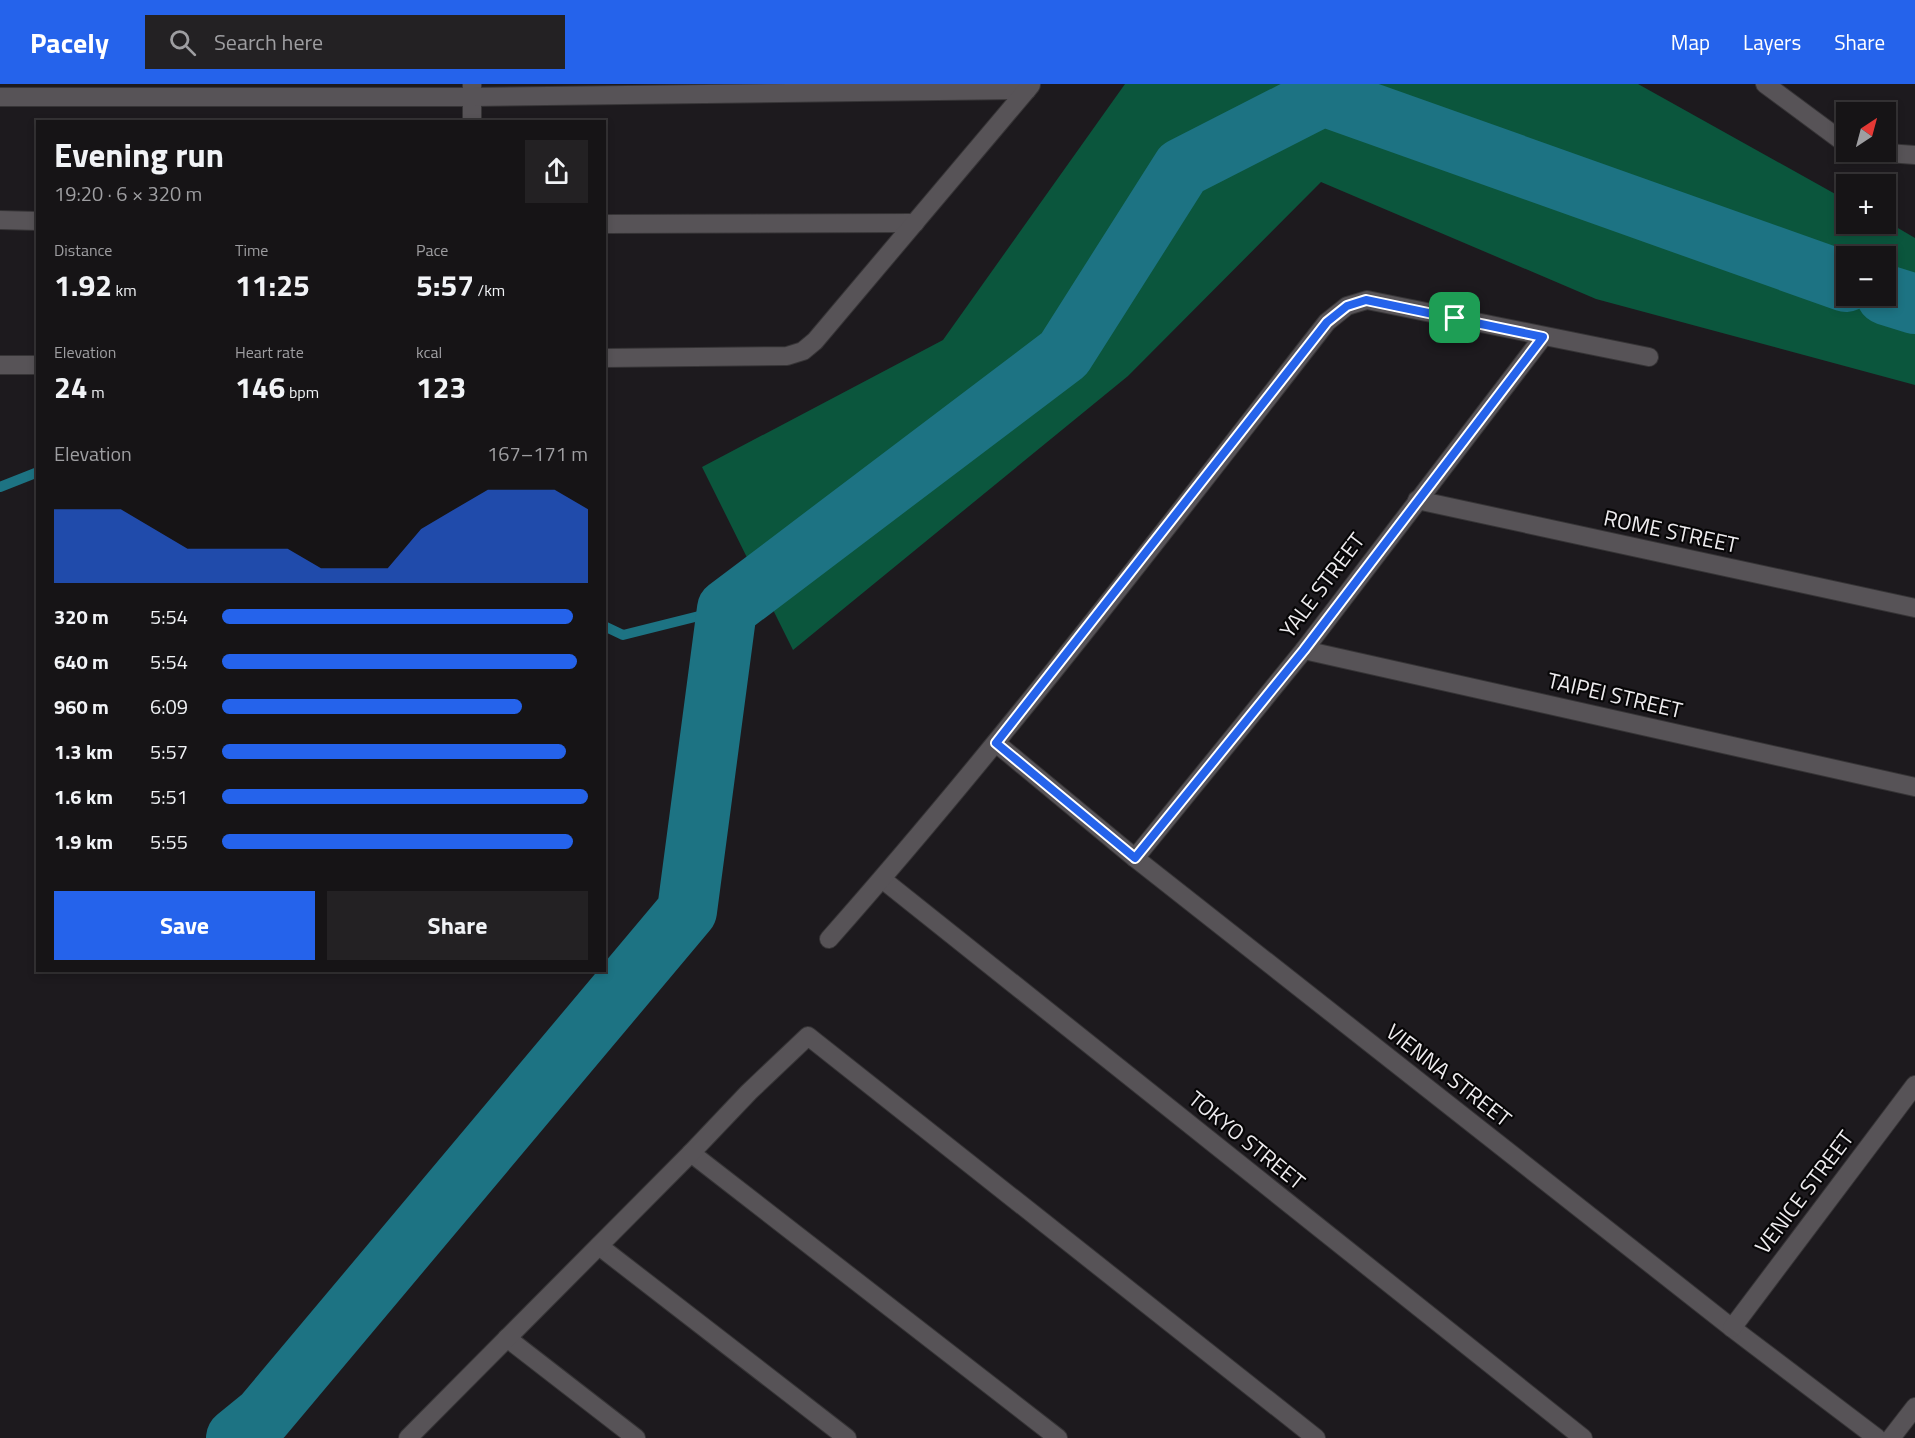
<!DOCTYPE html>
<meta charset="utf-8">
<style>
:root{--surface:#161416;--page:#232123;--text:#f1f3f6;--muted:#9e9ea1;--line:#353335;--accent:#2563eb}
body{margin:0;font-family:"Titillium Web",sans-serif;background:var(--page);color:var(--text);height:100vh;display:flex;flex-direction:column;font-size:22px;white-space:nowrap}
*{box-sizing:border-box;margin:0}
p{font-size:20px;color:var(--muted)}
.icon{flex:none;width:33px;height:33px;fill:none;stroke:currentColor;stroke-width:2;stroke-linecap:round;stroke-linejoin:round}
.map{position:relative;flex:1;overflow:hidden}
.panel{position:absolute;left:36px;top:36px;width:570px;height:852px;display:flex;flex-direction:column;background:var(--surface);border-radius:0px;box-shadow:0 3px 9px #0003,0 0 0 2px var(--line)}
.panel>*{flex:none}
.needle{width:39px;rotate:36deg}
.fabs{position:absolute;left:1836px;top:18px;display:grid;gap:12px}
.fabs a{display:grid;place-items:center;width:60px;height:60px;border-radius:0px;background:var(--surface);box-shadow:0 3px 9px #0003,0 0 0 2px var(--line);font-size:30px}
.pin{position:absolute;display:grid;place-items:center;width:51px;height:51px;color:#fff;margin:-26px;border-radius:12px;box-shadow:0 3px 9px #0006}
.round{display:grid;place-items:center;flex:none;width:63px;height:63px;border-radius:0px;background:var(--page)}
.head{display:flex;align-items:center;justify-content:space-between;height:102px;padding:0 18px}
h1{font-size:33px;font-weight:700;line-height:45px}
.stats{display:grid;grid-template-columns:repeat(3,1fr);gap:9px;height:102px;padding:6px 18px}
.stats div{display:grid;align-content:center}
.stats b{font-size:30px;font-weight:700}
.stats small{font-size:16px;font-weight:400}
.stats p{font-size:16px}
.chart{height:168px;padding:12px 18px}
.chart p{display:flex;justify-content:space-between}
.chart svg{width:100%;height:108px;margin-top:6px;fill:var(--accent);opacity:.7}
.action{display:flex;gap:12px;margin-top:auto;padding:12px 18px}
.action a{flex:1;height:69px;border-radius:0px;background:var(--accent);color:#fff;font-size:24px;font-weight:700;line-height:69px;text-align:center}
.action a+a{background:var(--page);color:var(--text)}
ul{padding:0 18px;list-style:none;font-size:20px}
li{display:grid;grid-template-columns:96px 72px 1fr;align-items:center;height:45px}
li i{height:15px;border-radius:8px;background:var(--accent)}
header{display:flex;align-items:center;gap:36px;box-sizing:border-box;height:84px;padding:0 30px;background:var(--accent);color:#fff}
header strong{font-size:28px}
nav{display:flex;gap:33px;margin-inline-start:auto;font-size:21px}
.search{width:420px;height:54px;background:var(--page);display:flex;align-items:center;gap:15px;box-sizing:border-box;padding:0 21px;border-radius:0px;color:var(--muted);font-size:22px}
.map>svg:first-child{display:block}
.forest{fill:#0b563d;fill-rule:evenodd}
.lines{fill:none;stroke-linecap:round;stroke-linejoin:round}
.stream{stroke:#1d7383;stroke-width:10}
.river{stroke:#1d7383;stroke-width:60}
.minor-casing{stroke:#363436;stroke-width:20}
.minor{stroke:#575357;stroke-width:18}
.route-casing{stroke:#fff;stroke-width:12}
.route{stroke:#2563eb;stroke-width:8}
.labels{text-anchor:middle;stroke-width:4.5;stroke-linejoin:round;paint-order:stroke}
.street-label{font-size:22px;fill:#eeecef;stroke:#070607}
</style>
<header>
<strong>Pacely</strong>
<div class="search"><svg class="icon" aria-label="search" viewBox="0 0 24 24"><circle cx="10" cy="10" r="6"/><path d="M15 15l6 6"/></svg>Search here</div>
<nav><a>Map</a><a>Layers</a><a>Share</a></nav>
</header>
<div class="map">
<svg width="1915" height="1354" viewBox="0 0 1915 1354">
<rect width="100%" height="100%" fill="#1d1a1e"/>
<path class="forest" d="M1125 0H1638L1846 116V140H1886V137L1915 154V301L1596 215 1321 98 1128 292 793 566 702 383 943 256ZM1846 172H1886V212H1846Z"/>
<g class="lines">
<g class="stream">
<path d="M0 403 38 388"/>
<path d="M604 542 623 551 727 525"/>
</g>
<g class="river">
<path d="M1886 211 1915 220"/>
<path d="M236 1354 263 1332 687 827 727 525 1064 270 1182 84 1323 12 1846 198"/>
</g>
<g class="minor-casing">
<g id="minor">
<path d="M472 0V38"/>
<path d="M1765 0 1846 60"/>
<path d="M0 13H472L1027 6"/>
<path d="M1874 68 1915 71"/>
<path d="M0 136 38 137"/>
<path d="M604 140 915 139"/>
<path d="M604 274 787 272 803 267 815 257 1031 1"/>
<path d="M0 281H38"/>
<path d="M1417 416 1915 524"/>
<path d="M1304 566 1915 703"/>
<path d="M996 659 1135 774 1732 1244 1877 1354"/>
<path d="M1135 774 1304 566 1543 253"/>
<path d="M882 795 1583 1354"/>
<path d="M829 855C1004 657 1165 446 1327 238L1347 222 1367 216 1649 273"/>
<path d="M691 1069 1058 1354"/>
<path d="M599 1162 847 1354"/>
<path d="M1732 1244 1915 1001"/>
<path d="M507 1254 636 1354"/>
<path d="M408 1354 691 1069 749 1008 808 952 1316 1354"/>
<path d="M1891 1354 1915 1323"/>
</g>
</g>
<use href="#minor" class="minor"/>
</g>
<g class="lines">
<g class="route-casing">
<path id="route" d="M1366 216 1543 253 1304 566 1135 774 996 659 1327 238 1347 222Z"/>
</g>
<use href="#route" class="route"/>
</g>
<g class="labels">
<g class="street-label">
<text transform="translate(1671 447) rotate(12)" y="8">ROME STREET</text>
<text transform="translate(1322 501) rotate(-53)" y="8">YALE STREET</text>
<text transform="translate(1615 611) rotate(13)" y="8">TAIPEI STREET</text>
<text transform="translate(1449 991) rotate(38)" y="8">VIENNA STREET</text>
<text transform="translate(1247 1056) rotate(39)" y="8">TOKYO STREET</text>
<text transform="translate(1804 1108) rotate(-53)" y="8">VENICE STREET</text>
</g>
</g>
</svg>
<div class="fabs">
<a><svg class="needle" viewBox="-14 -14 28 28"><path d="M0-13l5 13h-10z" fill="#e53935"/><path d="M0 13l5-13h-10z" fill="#9e9ea1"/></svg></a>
<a>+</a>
<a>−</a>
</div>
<div class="pin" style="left:1455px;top:234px;background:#1e9e55"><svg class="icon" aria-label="arrive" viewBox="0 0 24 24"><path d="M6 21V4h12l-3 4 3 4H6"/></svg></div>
<section class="panel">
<div class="head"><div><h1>Evening run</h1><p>19:20 · 6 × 320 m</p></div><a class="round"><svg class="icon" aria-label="share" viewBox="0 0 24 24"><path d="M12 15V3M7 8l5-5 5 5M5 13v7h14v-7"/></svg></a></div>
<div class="stats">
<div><p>Distance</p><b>1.92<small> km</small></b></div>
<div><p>Time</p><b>11:25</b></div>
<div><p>Pace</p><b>5:57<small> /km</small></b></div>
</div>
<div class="stats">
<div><p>Elevation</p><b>24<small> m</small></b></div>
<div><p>Heart rate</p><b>146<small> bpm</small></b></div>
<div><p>kcal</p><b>123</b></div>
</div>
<div class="chart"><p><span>Elevation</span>167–171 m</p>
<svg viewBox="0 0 160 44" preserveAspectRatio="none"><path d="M0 44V14L10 14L20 14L30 22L40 30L50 30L60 30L70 30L80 38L90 38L100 38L110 22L120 14L130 6L140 6L150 6L160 14V44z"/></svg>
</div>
<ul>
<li><b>320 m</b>5:54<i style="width:96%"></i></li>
<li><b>640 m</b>5:54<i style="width:97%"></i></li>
<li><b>960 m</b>6:09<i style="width:82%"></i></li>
<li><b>1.3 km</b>5:57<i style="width:94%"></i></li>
<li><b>1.6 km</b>5:51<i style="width:100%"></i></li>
<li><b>1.9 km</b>5:55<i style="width:96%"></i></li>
</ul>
<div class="action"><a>Save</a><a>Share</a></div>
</section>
</div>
